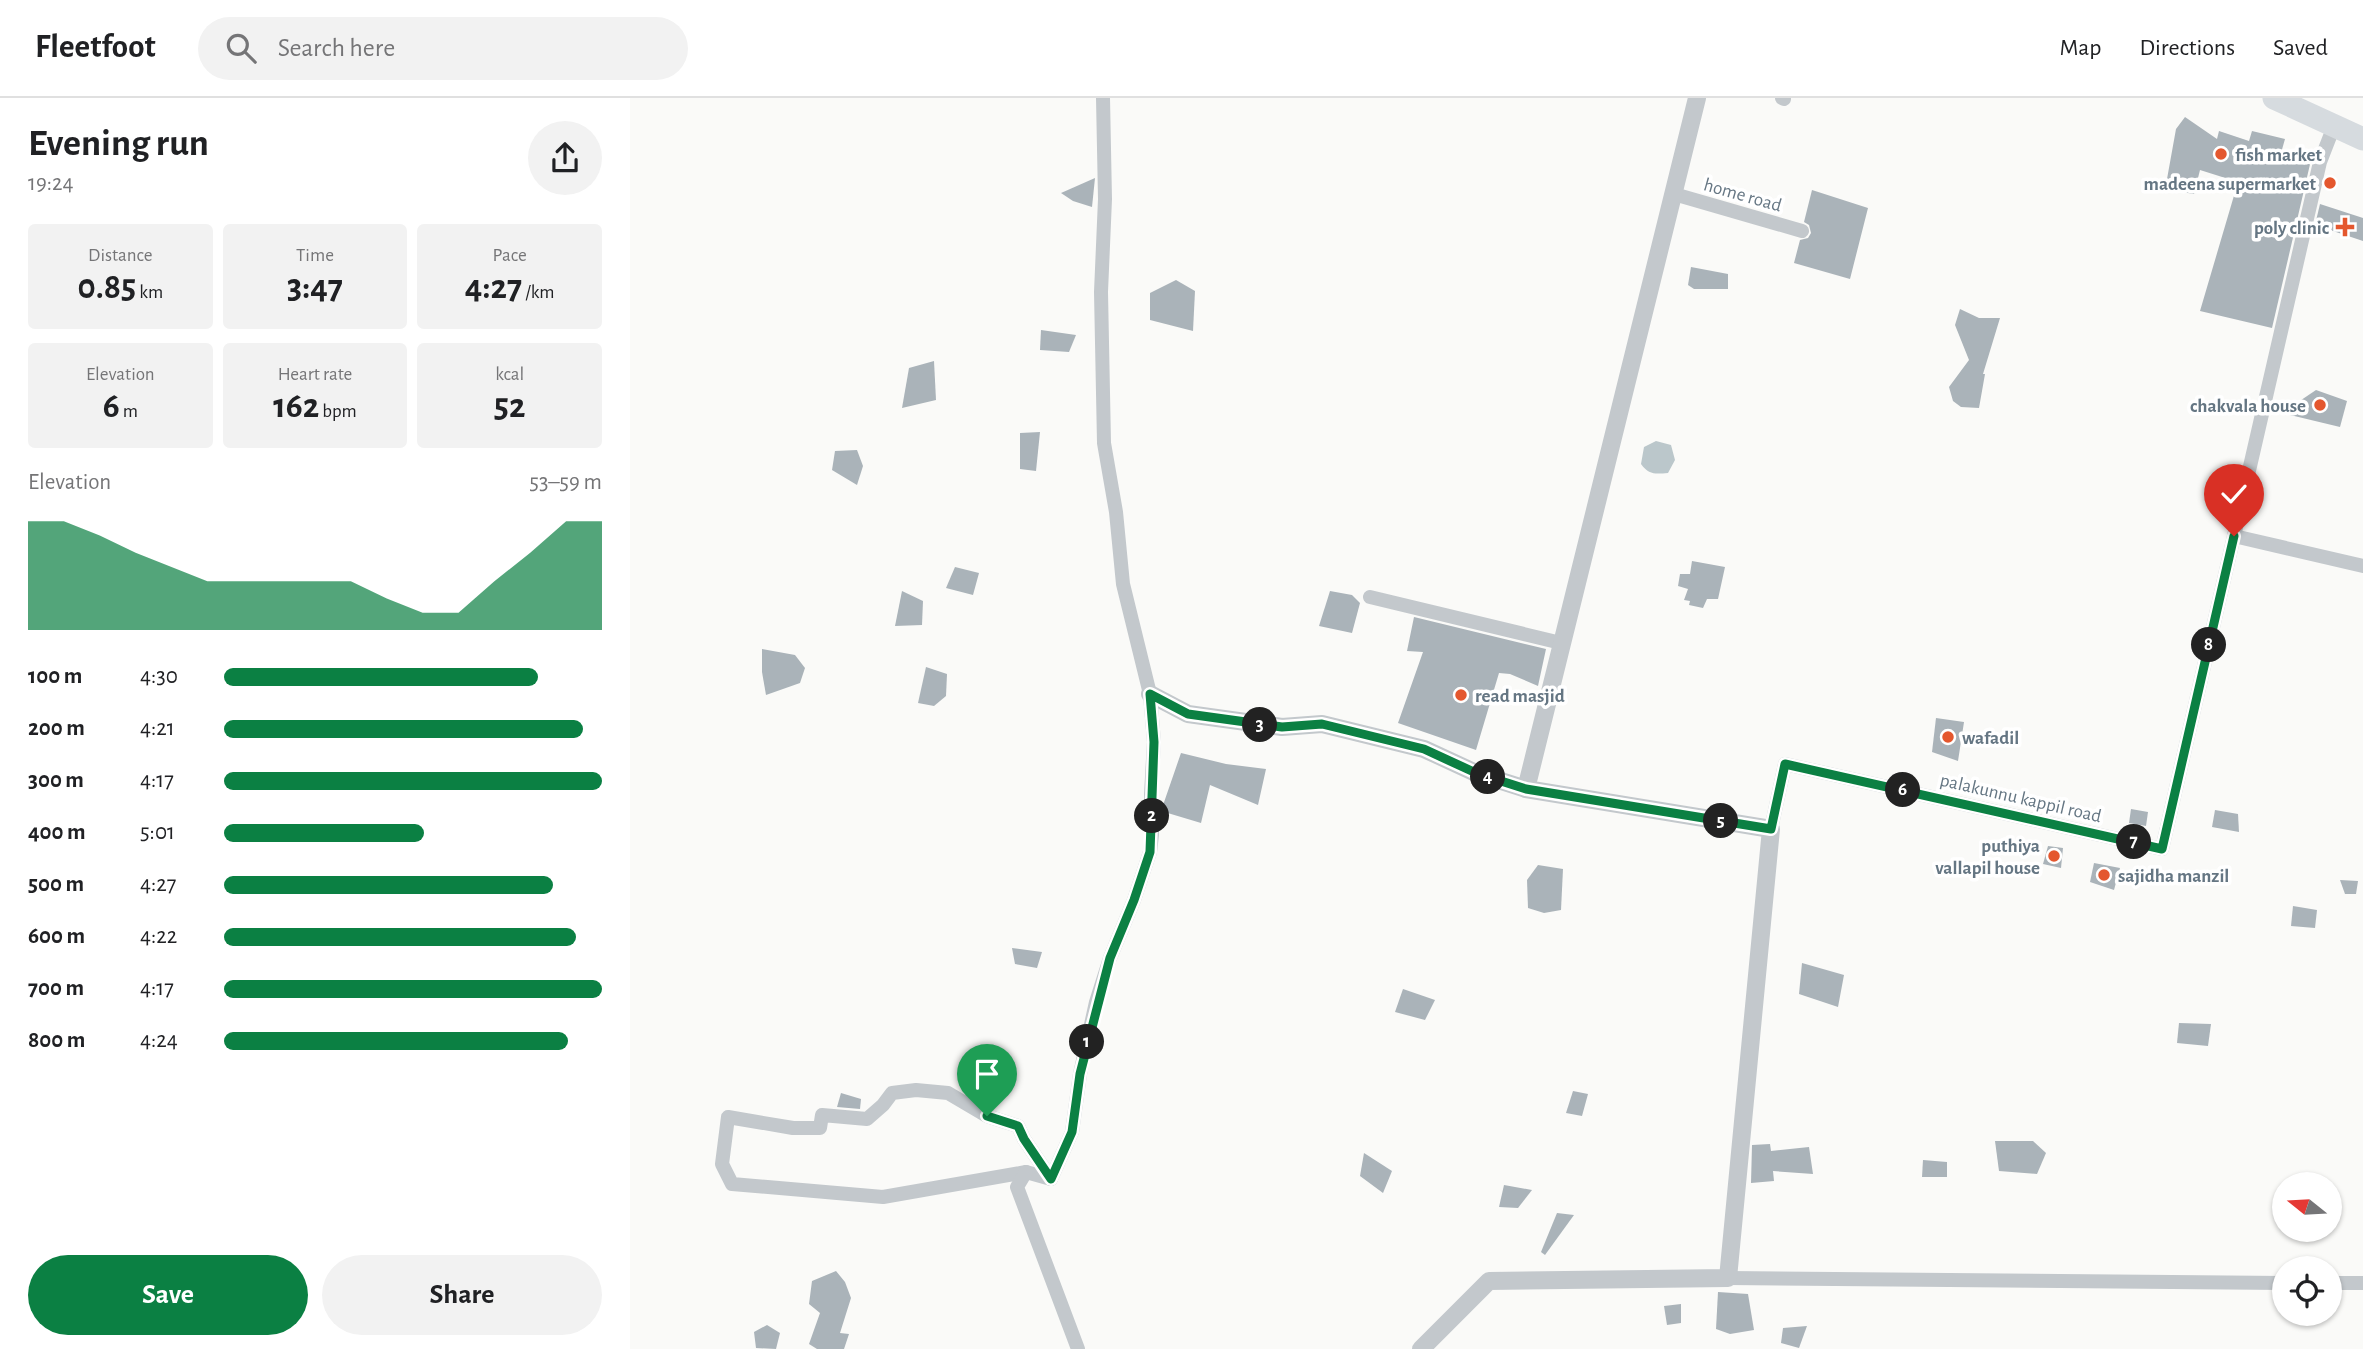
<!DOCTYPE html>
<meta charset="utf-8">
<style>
:root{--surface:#fff;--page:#f2f2f2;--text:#202124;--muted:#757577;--line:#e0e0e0;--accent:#0b8043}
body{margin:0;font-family:"Alegreya Sans",sans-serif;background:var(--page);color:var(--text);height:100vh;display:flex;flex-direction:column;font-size:26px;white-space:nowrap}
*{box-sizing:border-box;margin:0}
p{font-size:23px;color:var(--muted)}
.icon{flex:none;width:38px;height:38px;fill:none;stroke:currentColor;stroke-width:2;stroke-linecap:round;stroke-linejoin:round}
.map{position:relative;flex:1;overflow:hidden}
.panel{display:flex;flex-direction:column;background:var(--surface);width:630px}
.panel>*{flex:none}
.needle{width:46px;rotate:288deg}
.buttons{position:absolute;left:1642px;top:1074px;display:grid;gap:14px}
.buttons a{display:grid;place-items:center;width:70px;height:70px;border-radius:50%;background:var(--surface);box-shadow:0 2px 5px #0004;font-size:35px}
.pin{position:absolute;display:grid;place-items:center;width:60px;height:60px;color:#fff;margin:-72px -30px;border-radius:50% 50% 50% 0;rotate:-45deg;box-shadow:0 0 7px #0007}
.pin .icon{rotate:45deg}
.km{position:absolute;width:35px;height:35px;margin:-18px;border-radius:50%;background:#222;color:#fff;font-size:19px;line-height:35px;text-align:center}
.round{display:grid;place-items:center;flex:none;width:74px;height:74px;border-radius:37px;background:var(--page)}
.overview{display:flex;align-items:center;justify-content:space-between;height:119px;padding:0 28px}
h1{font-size:38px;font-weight:700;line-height:52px}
.metrics{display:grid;grid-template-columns:repeat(3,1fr);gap:10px;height:119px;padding:7px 28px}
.metrics div{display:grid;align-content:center;border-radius:7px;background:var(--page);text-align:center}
.metrics b{font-size:35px;font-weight:700}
.metrics small{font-size:19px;font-weight:400}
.metrics p{font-size:19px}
.chart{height:196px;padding:14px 28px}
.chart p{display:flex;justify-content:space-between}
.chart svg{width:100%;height:126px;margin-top:7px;fill:var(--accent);opacity:.7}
.button{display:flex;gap:14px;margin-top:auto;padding:14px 28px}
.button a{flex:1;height:80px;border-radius:42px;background:var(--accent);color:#fff;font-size:28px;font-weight:700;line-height:80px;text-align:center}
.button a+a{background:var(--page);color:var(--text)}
ul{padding:0 28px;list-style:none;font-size:23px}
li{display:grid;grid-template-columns:112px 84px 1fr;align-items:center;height:52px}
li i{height:18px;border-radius:9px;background:var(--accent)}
header{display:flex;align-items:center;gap:42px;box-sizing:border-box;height:98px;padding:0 35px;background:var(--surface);border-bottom:2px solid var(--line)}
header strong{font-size:33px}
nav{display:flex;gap:38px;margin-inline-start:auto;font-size:24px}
.search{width:490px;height:63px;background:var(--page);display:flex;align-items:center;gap:18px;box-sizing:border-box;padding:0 24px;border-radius:38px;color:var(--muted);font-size:26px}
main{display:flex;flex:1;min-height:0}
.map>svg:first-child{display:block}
.water{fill:#bbc7cb}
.building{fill:#aab3b9}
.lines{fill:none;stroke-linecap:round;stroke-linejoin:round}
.minor{stroke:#c3c8cc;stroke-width:14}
.tertiary{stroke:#c3c8cc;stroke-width:18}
.primary{stroke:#d6dbdf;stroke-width:23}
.route-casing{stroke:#fff;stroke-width:14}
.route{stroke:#0b8043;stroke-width:9}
.poi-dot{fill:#e4572e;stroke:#fff;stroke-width:2.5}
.labels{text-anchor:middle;stroke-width:7;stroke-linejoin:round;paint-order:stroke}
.poi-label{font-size:19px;font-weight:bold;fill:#657683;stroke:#fff;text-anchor:start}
.street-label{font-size:19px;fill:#657683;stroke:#fff}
</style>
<header>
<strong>Fleetfoot</strong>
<div class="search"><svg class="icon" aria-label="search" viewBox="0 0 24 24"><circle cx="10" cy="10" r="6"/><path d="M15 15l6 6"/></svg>Search here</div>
<nav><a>Map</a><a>Directions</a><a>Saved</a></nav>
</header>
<main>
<section class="panel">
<div class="overview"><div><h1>Evening run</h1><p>19:24</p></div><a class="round"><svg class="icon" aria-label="share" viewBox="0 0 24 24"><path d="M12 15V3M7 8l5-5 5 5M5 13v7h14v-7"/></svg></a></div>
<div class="metrics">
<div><p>Distance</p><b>0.85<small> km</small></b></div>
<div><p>Time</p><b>3:47</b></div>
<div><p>Pace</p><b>4:27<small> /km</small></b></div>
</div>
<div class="metrics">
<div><p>Elevation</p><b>6<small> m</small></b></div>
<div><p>Heart rate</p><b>162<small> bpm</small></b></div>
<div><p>kcal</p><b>52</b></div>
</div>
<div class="chart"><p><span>Elevation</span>53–59 m</p>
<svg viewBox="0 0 160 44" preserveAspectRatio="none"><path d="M0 44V6L10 6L20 11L30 17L40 22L50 27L60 27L70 27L80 27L90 27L100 33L110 38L120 38L130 27L140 17L150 6L160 6V44z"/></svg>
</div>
<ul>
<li><b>100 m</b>4:30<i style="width:83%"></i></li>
<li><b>200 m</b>4:21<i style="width:95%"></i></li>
<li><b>300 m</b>4:17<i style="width:100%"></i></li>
<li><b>400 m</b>5:01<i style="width:53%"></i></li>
<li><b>500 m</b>4:27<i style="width:87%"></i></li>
<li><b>600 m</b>4:22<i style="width:93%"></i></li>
<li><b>700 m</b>4:17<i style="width:100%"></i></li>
<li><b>800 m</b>4:24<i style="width:91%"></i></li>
</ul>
<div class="button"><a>Save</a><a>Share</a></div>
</section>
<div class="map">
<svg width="1733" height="1251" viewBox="0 0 1733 1251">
<rect width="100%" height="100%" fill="#fafaf8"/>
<path class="water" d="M1026 343 1041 347 1045 362 1038 375C1025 376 1019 377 1011 366L1014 349Z"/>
<g class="building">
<path d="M1555 19 1587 41 1589 33 1619 43 1622 33 1655 41 1651 55 1681 62 1642 230 1570 213 1608 84 1570 72 1564 96 1540 92 1537 81 1546 31Z"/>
<path d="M465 80 462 109 443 103 431 95Z"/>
<path d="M1182 92 1238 110 1220 181 1164 165 1170 142 1178 140 1181 135 1179 127 1174 124Z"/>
<path d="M1690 106 1733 120V143L1685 127Z"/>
<path d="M1061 169 1098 176V191H1064L1058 187Z"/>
<path d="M546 182 565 193 563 233 520 222V195Z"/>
<path d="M1330 211 1349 220H1370L1353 276H1355L1349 310 1331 309 1323 303 1319 289 1339 262 1325 227Z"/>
<path d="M411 232 446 237 439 254 410 252Z"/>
<path d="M304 263 306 302 272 310 279 270Z"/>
<path d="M1686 292 1717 303 1710 329 1652 315Z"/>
<path d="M410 334 406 373 390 371V335Z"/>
<path d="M227 352 233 368 227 387 202 372 205 353Z"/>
<path d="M1062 463 1095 469 1088 501H1077L1073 510 1059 507 1060 503 1054 502 1058 491 1048 488 1050 476H1060Z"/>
<path d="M325 469 349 475 343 497 316 490Z"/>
<path d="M272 493 293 503 292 527 265 528Z"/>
<path d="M700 493 722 497 730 505 722 535 689 528Z"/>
<path d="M784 519 916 551 908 588 880 576 869 575 846 652 768 625 793 554 777 553Z"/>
<path d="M132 551 165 557 175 570 170 585 136 597 132 574Z"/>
<path d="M296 569 317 576 316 598 304 608 288 605Z"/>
<path d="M1306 620 1334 624 1328 663 1302 654Z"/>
<path d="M551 655 596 666 636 671 628 707 580 687 571 725 531 713Z"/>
<path d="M1501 711 1518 714 1516 728 1499 725Z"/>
<path d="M1585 712 1608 716 1609 734 1582 729Z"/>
<path d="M1418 748 1433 750 1431 770 1413 766Z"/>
<path d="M1464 765 1490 770 1484 792 1460 784Z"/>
<path d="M908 767 933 771 931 812 914 815 898 810 897 782Z"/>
<path d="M1710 782 1728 783 1726 796H1715Z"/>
<path d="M1663 808 1687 812 1685 830 1661 828Z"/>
<path d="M382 850 412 854 407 870 385 866Z"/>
<path d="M1172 865 1214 877 1208 909 1169 896Z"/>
<path d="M773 891 805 902 795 922 765 914Z"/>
<path d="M1549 925 1581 926 1578 948 1547 945Z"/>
<path d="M943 993 958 996 952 1018 936 1015Z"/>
<path d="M211 995 231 1001 230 1011 207 1009Z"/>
<path d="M1365 1043H1403L1416 1055 1407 1076 1369 1073Z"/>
<path d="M1140 1046 1141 1053 1179 1049 1183 1076 1143 1073 1144 1083 1121 1085 1122 1047Z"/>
<path d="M734 1055 762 1073 753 1095 730 1078Z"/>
<path d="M1293 1062 1317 1064V1079H1292Z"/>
<path d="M874 1087 902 1092 888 1110 869 1109Z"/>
<path d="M927 1115 944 1117 915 1157 911 1154Z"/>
<path d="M206 1173 215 1184 221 1200 210 1235 219 1236 214 1251H187L179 1246 190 1215 179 1206 182 1183Z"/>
<path d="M1088 1194 1118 1196 1124 1232 1100 1236 1086 1231Z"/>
<path d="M1051 1206V1225L1037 1227 1034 1208Z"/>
<path d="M137 1227 150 1235 146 1251 126 1250 124 1234Z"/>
<path d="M1177 1228 1169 1250 1151 1245 1153 1230Z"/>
</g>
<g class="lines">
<g class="minor">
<path d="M1152 0 1154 1"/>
<path d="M1044 96 1172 133"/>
<path d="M1604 438 1733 468"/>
<path d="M740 499 931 545"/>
<path d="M1141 731 1155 666 1532 751 1690 64 1704 28"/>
<path d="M286 992 318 995 357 1018 388 1028 394 1041 421 1081 396 1074 253 1099 102 1086 92 1066 98 1019 163 1030H190L192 1017 237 1021 253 1007 262 995Z"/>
<path d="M396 1074 387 1089 448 1251"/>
<path d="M421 1081 442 1034 450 976 466 904 480 860 504 802 520 754 522 737 521 696 524 644 520 596 493 486 486 414 474 345 471 194 475 101 473 0"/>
<path d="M1098 1180 1654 1185"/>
<path d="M1699 1185H1733"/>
</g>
<g class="tertiary">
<path d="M520 596 558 616 652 629 692 626 794 651 846 675 896 691"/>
<path d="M791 1251 859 1183 1098 1180 1141 731 896 691 1067 0"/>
</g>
<path class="primary" d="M1644 0 1733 41"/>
</g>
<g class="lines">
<g class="route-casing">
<path id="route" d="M357 1018 388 1028 394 1041 421 1081 442 1034 450 976 480 860 504 802 520 754 524 644 520 596 558 616 652 629 692 626 794 651 846 675 896 691 1141 731 1155 666 1532 751 1604 438"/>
</g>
<use href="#route" class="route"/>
</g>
<g class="poi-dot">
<circle cx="1591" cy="56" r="7"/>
<circle cx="1700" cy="85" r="7"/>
<path d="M1711.5 118.5h7v7h7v7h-7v7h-7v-7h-7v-7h7z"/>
<circle cx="1690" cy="307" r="7"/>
<circle cx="831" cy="597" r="7"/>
<circle cx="1318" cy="639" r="7"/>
<circle cx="1424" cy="758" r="7"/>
<circle cx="1474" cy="777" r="7"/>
</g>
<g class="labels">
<g class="poi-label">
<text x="1605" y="63">fish market</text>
<text x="1686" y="92" text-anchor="end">madeena supermarket</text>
<text x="1699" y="136" text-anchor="end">poly clinic</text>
<text x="1676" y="314" text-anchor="end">chakvala house</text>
<text x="845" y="604">read masjid</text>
<text x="1332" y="646">wafadil</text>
<text x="1410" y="754" text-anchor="end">puthiya<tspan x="1410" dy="22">vallapil house</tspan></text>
<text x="1488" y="784">sajidha manzil</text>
</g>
<g class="street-label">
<text transform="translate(1113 96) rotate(16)" y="7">home road</text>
<text transform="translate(1391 699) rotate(13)" y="7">palakunnu kappil road</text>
</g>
</g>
</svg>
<div class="buttons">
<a><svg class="needle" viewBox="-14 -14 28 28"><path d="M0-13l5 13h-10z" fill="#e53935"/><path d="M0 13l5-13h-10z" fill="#757577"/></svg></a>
<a><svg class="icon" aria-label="locate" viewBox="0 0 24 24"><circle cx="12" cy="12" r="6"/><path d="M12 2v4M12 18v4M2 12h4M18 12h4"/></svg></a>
</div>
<div class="pin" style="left:357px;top:1018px;background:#1e9e55"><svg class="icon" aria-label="arrive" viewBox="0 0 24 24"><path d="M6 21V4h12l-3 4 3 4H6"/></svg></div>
<div class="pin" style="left:1604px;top:438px;background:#d93025"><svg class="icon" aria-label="check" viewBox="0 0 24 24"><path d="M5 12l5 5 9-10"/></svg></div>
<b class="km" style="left:457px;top:944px">1</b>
<b class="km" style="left:522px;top:718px">2</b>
<b class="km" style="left:630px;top:627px">3</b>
<b class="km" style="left:858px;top:679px">4</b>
<b class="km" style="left:1091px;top:723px">5</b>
<b class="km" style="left:1273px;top:692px">6</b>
<b class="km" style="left:1504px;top:744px">7</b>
<b class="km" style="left:1579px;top:547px">8</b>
</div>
</main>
